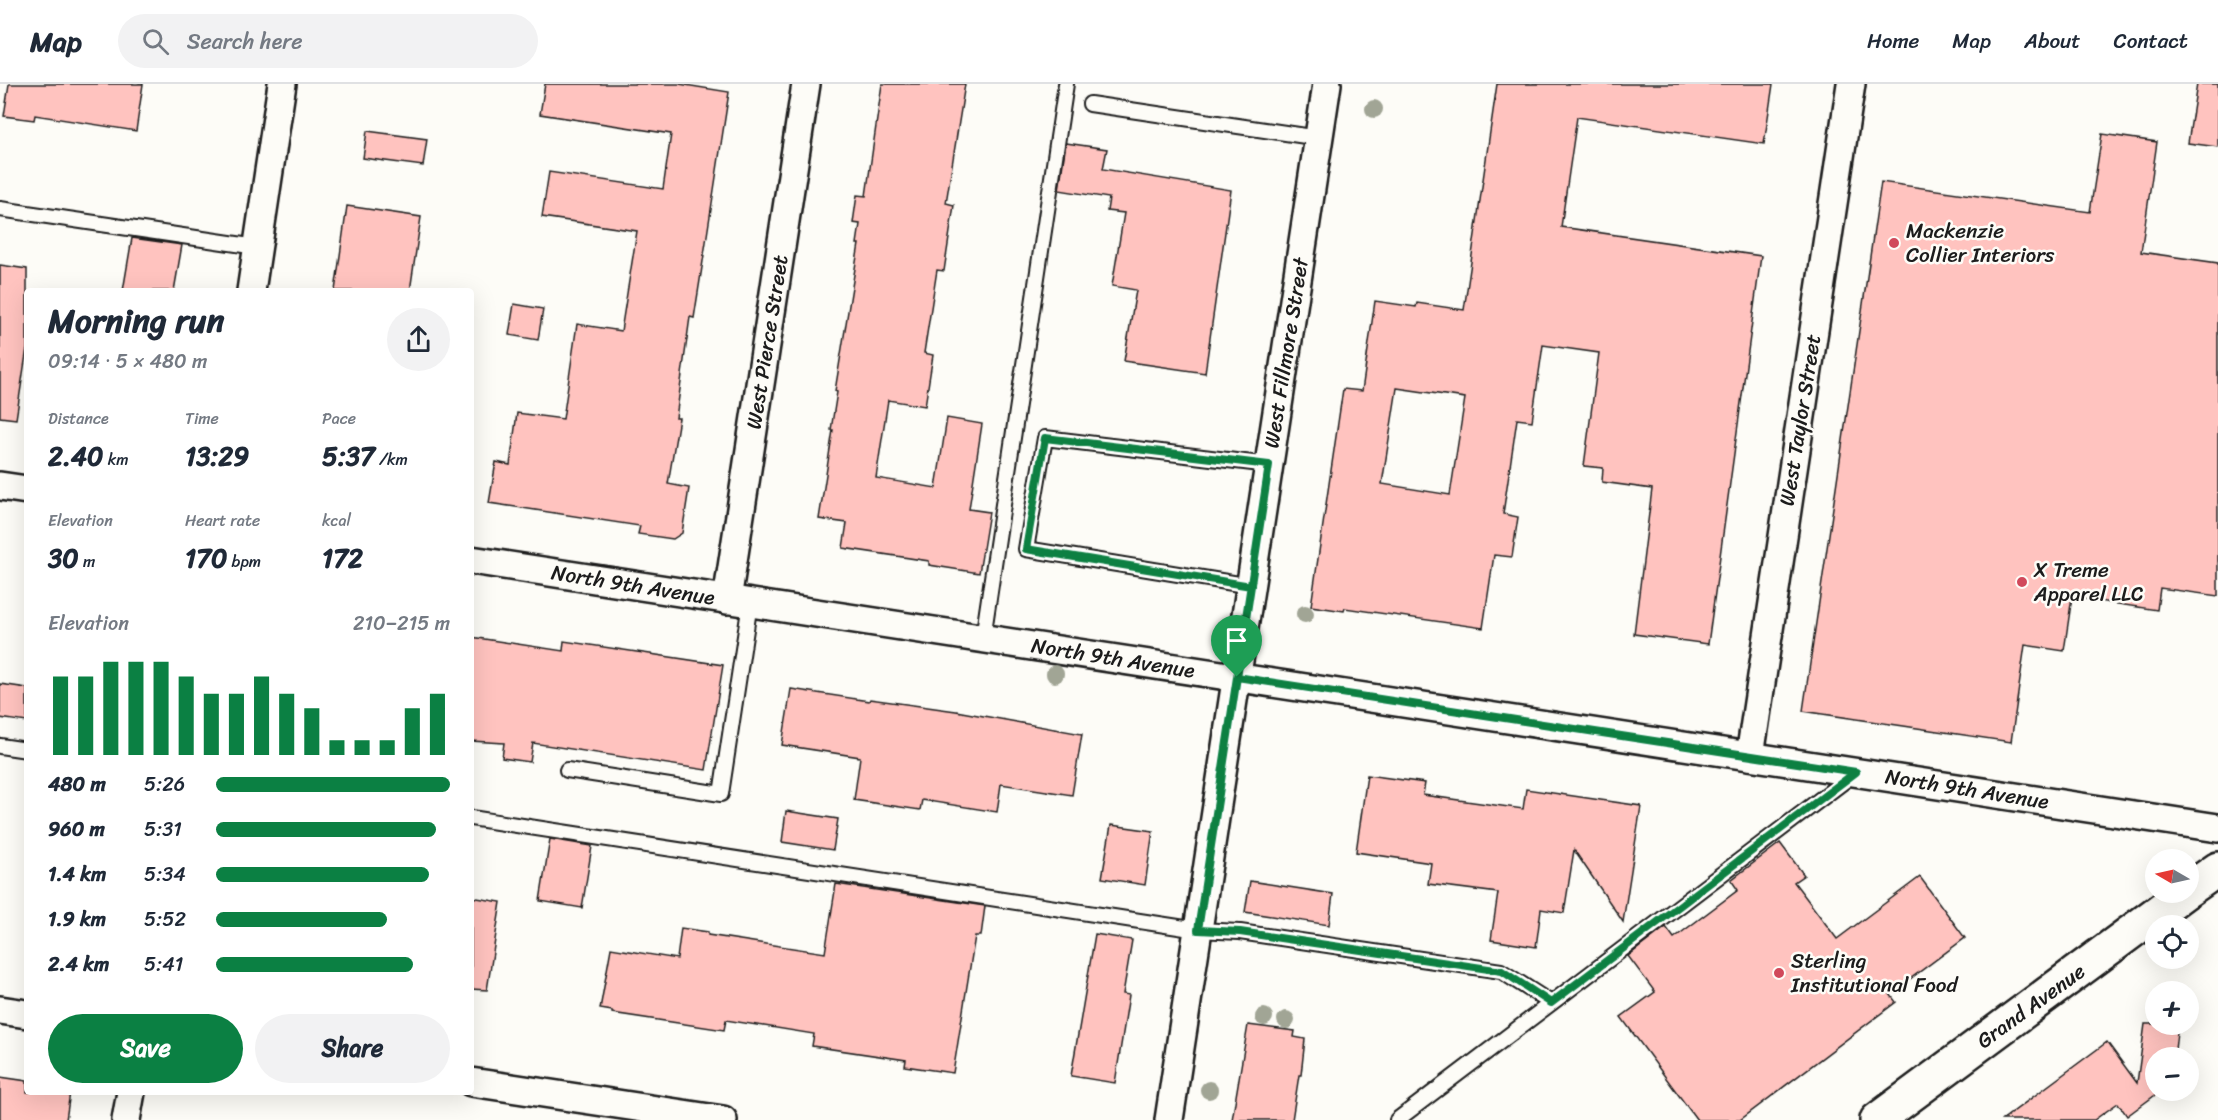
<!DOCTYPE html>
<meta charset="utf-8">
<style>
:root{--surface:#fff;--page:#f2f2f3;--text:#1f2937;--muted:#747a83;--line:#e0e1e3;--accent:#0b8043}
body{margin:0;font-family:Sriracha,sans-serif;background:var(--page);color:var(--text);height:100vh;display:flex;flex-direction:column;font-size:22px;white-space:nowrap}
*{box-sizing:border-box;margin:0}
p{font-size:20px;color:var(--muted)}
.icon{flex:none;width:33px;height:33px;fill:none;stroke:currentColor;stroke-width:2;stroke-linecap:round;stroke-linejoin:round}
.map{position:relative;flex:1;overflow:hidden}
.side{position:absolute;left:24px;top:204px;width:450px;height:807px;display:flex;flex-direction:column;background:var(--surface);border-radius:6px;box-shadow:0 6px 24px #0002}
.side>*{flex:none}
.needle{width:39px;rotate:279deg}
.fabs{position:absolute;left:2145px;top:765px;display:grid;gap:12px}
.fabs a{display:grid;place-items:center;width:54px;height:54px;border-radius:50%;background:var(--surface);box-shadow:0 6px 24px #0002;font-size:30px}
.pin{position:absolute;display:grid;place-items:center;width:51px;height:51px;color:#fff;margin:-62px -26px;border-radius:50% 50% 50% 0;rotate:-45deg;box-shadow:0 0 6px #0007}
.pin .icon{rotate:45deg}
.round{display:grid;place-items:center;flex:none;width:63px;height:63px;border-radius:32px;background:var(--page)}
.headline{display:flex;align-items:center;justify-content:space-between;height:102px;padding:0 24px}
h1{font-size:33px;font-weight:700;line-height:45px}
.stats{display:grid;grid-template-columns:repeat(3,1fr);gap:9px;height:102px;padding:6px 24px}
.stats div{display:grid;align-content:center}
.stats b{font-size:26px;font-weight:700}
.stats small{font-size:16px;font-weight:400}
.stats p{font-size:16px}
.chart{height:168px;padding:12px 24px}
.chart p{display:flex;justify-content:space-between}
.chart svg{width:100%;height:108px;margin-top:6px;stroke:var(--accent);stroke-width:6}
.primary-button{display:flex;gap:12px;margin-top:auto;padding:12px 24px}
.primary-button a{flex:1;height:69px;border-radius:36px;background:var(--accent);color:#fff;font-size:24px;font-weight:700;line-height:69px;text-align:center}
.primary-button a+a{background:var(--page);color:var(--text)}
ul{padding:0 24px;list-style:none;font-size:20px}
li{display:grid;grid-template-columns:96px 72px 1fr;align-items:center;height:45px}
li i{height:15px;border-radius:8px;background:var(--accent)}
header{display:flex;align-items:center;gap:36px;box-sizing:border-box;height:84px;padding:0 30px;background:var(--surface);border-bottom:2px solid var(--line)}
header strong{font-size:28px}
nav{display:flex;gap:33px;margin-inline-start:auto;font-size:21px}
.search{width:420px;height:54px;background:var(--page);display:flex;align-items:center;gap:15px;box-sizing:border-box;padding:0 21px;border-radius:33px;color:var(--muted);font-size:22px}
.map>svg:first-child{display:block}
.building{fill:#ffc3bf;stroke:#1c1c1c;stroke-width:1.5;fill-rule:evenodd}
.lines{fill:none;stroke-linecap:round;stroke-linejoin:round}
.service-casing{stroke:#1c1c1c;stroke-width:18}
.minor-casing{stroke:#1c1c1c;stroke-width:32}
.secondary-casing{stroke:#1c1c1c;stroke-width:38}
.service{stroke:#fdfcf7;stroke-width:14}
.minor{stroke:#fdfcf7;stroke-width:27}
.secondary{stroke:#fdfcf7;stroke-width:33}
.tree{fill:#a1a595}
.route-casing{stroke:#fff;stroke-width:12}
.route{stroke:#0b8043;stroke-width:8}
.poi-dot{fill:#d1495b;stroke:#fdfcf7;stroke-width:2}
.labels{text-anchor:middle;stroke-width:5;stroke-linejoin:round;paint-order:stroke}
.poi-label{font-size:21px;fill:#1c1c1c;stroke:#fdfcf7;text-anchor:start}
.street-label{font-size:21px;fill:#1c1c1c;stroke:#fdfcf7}
</style>
<header>
<strong>Map</strong>
<div class="search"><svg class="icon" aria-label="search" viewBox="0 0 24 24"><circle cx="10" cy="10" r="6"/><path d="M15 15l6 6"/></svg>Search here</div>
<nav><a>Home</a><a>Map</a><a>About</a><a>Contact</a></nav>
</header>
<div class="map">
<svg width="2218" height="1036" viewBox="0 0 2218 1036">
<rect width="100%" height="100%" fill="#fdfcf7"/>
<filter id="ink" filterUnits="userSpaceOnUse"><feTurbulence type="fractalNoise" baseFrequency=".0167" numOctaves="2"/><feDisplacementMap in="SourceGraphic" scale="12" xChannelSelector="R" yChannelSelector="G"/><feConvolveMatrix kernelMatrix="1 2 1 2 8 2 1 2 1" color-interpolation-filters="sRGB"/></filter>
<g filter="url(#ink)">
<g class="building">
<path d="M9 0H143L136 47 35 31 34 36 4 32Z"/>
<path d="M545 0H679L729 8 706 158 694 234 690 233 676 334H679L668 400 689 404 682 449 673 455 638 450 640 442 489 419 496 378 510 381 517 329 563 335 577 240 621 247 637 147 542 133 549 88 663 105 671 50 540 30Z"/>
<path d="M882 0H965L946 119 954 121 944 187 937 186 924 269 933 271 925 322 888 316 876 394 936 404 947 334 982 340 969 425 989 428 979 489 929 481V477L843 464 847 439 819 435 833 346H831L837 308 835 307 859 160H857L860 140 853 139 857 111 866 112Z"/>
<path d="M1497 0H1773L1764 60 1577 33 1561 143 1761 172 1708 560 1634 550 1652 405 1602 398 1603 384 1584 382 1599 269 1543 261 1532 337 1517 335 1503 430 1518 433 1512 473 1494 471 1483 544 1345 524 1344 527 1311 522 1343 305 1362 307 1375 217 1416 223 1417 219 1464 226ZM1397 304 1465 314 1450 411 1382 400Z"/>
<path d="M2197 0H2218V63L2188 59Z"/>
<path d="M367 47 427 55 423 82 363 74Z"/>
<path d="M2102 50 2157 58 2141 168 2218 179V512L2160 504 2157 526 2072 513 2064 567 2025 561 2011 658 1803 627 1881 98 2090 128Z"/>
<path d="M1066 59 1107 65 1103 85 1231 106 1205 289 1124 277 1136 206 1112 202 1124 129 1107 127 1109 114 1059 106Z"/>
<path d="M347 122 421 133 410 207H335Z"/>
<path d="M132 154 182 161 174 207H123Z"/>
<path d="M0 181 27 185V264L16 335 0 333Z"/>
<path d="M514 220 543 225 538 256 509 251Z"/>
<path d="M471 553 563 567 564 557 723 581 706 686 533 659 530 678 502 674 504 659 471 657Z"/>
<path d="M0 600 27 604V638L0 634Z"/>
<path d="M791 605 869 617 870 615 956 627 1082 650 1072 711 1001 700 997 728 922 716 920 726 854 716 860 673 782 661Z"/>
<path d="M1367 691 1425 699 1423 711 1523 725 1526 705 1641 722 1623 838 1574 766 1564 829 1541 825 1536 863 1491 856 1498 809 1428 800 1431 779 1356 768Z"/>
<path d="M786 727 838 735 833 766 782 758Z"/>
<path d="M1111 741 1153 747 1145 801 1102 794Z"/>
<path d="M550 755 592 762 582 824 540 817Z"/>
<path d="M1780 759 1804 791 1794 798 1837 855 1920 793 1965 854 1890 910 1896 918 1740 1036H1697L1621 933 1655 908 1628 872 1666 843 1674 854 1738 806 1731 796Z"/>
<path d="M1250 797 1333 810 1329 841 1245 828Z"/>
<path d="M836 800 985 822 981 852H975L953 989 905 982 906 976 812 962 814 950 726 936 724 946 612 929V927L600 925 611 864 677 875 681 844 708 848V851L825 869Z"/>
<path d="M471 813 501 818 487 906 471 905Z"/>
<path d="M1095 850 1132 856 1123 910 1129 911 1115 999 1071 992Z"/>
<path d="M2145 940H2178L2174 974H2156V1006H2169V1011L2158 1009 2127 1032 2118 1019 2094 1036H2002L2107 958 2137 999Z"/>
<path d="M1248 941 1295 947 1294 953 1305 955 1301 991H1299L1292 1036H1232Z"/>
<path d="M0 993 27 997V1008H70L66 1036H0Z"/>
</g>
<g class="lines">
<g class="service-casing">
<g id="service">
<path d="M1090 20 1319 54"/>
<path d="M0 125 257 163"/>
<path d="M1251 502 1026 465 1045 354 1269 381"/>
<path d="M983 554 1066 0"/>
<path d="M0 662 27 666"/>
<path d="M567 686 721 710 750 519"/>
<path d="M471 734 1198 846 1240 848 1501 887 1551 919"/>
<path d="M1397 1036 1855 689"/>
</g>
</g>
<g class="minor-casing">
<g id="minor">
<path d="M251 207 282 0"/>
<path d="M0 402 27 406"/>
<path d="M471 476 2218 744"/>
<path d="M727 516 806 0"/>
<path d="M1750 672 1851 0"/>
<path d="M0 926 27 930"/>
<path d="M471 998 723 1036"/>
<path d="M126 1036 131 1008"/>
<path d="M1169 1036 1327 0"/>
</g>
</g>
<g class="secondary-casing">
<g id="secondary">
<path d="M2188 806 2218 785"/>
<path d="M1877 1036 2185 808"/>
</g>
</g>
<use href="#service" class="service"/>
<use href="#minor" class="minor"/>
<use href="#secondary" class="secondary"/>
</g>
<g class="tree">
<circle cx="1374" cy="25" r="9"/>
<circle cx="1305" cy="530" r="9"/>
<circle cx="1055" cy="590" r="9"/>
<circle cx="1264" cy="933" r="9"/>
<circle cx="1286" cy="936" r="9"/>
<circle cx="1209" cy="1006" r="9"/>
</g>
</g>
<g class="lines" filter="url(#ink)">
<g class="route-casing">
<path id="route" d="M1237 593 1198 846 1240 848 1502 887 1551 919 1856 688 1237 593 1269 381 1045 354 1026 465 1251 502 1237 593"/>
</g>
<use href="#route" class="route"/>
</g>
<g class="poi-dot">
<circle cx="1894" cy="159" r="6"/>
<circle cx="2022" cy="498" r="6"/>
<circle cx="1779" cy="889" r="6"/>
</g>
<g class="labels">
<g class="poi-label">
<text x="1906" y="154">Mackenzie<tspan x="1906" dy="24">Collier Interiors</tspan></text>
<text x="2034" y="493">X Treme<tspan x="2034" dy="24">Apparel LLC</tspan></text>
<text x="1791" y="884">Sterling<tspan x="1791" dy="24">Institutional Food</tspan></text>
</g>
<g class="street-label">
<text transform="translate(767 258) rotate(-81)" y="7">West Pierce Street</text>
<text transform="translate(1286 269) rotate(-81)" y="7">West Fillmore Street</text>
<text transform="translate(1800 336) rotate(-81)" y="7">West Taylor Street</text>
<text transform="translate(633 501) rotate(9)" y="7">North 9th Avenue</text>
<text transform="translate(1113 574) rotate(9)" y="7">North 9th Avenue</text>
<text transform="translate(1967 705) rotate(9)" y="7">North 9th Avenue</text>
<text transform="translate(2031 922) rotate(-36)" y="7">Grand Avenue</text>
</g>
</g>
</svg>
<div class="fabs">
<a><svg class="needle" viewBox="-14 -14 28 28"><path d="M0-13l5 13h-10z" fill="#e53935"/><path d="M0 13l5-13h-10z" fill="#747a83"/></svg></a>
<a><svg class="icon" aria-label="locate" viewBox="0 0 24 24"><circle cx="12" cy="12" r="6"/><path d="M12 2v4M12 18v4M2 12h4M18 12h4"/></svg></a>
<a>+</a>
<a>−</a>
</div>
<div class="pin" style="left:1237px;top:593px;background:#1e9e55"><svg class="icon" aria-label="arrive" viewBox="0 0 24 24"><path d="M6 21V4h12l-3 4 3 4H6"/></svg></div>
<section class="side">
<div class="headline"><div><h1>Morning run</h1><p>09:14 · 5 × 480 m</p></div><a class="round"><svg class="icon" aria-label="share" viewBox="0 0 24 24"><path d="M12 15V3M7 8l5-5 5 5M5 13v7h14v-7"/></svg></a></div>
<div class="stats">
<div><p>Distance</p><b>2.40<small> km</small></b></div>
<div><p>Time</p><b>13:29</b></div>
<div><p>Pace</p><b>5:37<small> /km</small></b></div>
</div>
<div class="stats">
<div><p>Elevation</p><b>30<small> m</small></b></div>
<div><p>Heart rate</p><b>170<small> bpm</small></b></div>
<div><p>kcal</p><b>172</b></div>
</div>
<div class="chart"><p><span>Elevation</span>210–215 m</p>
<svg viewBox="0 0 160 44" preserveAspectRatio="none"><path d="M5 44V12M15 44V12M25 44V6M35 44V6M45 44V6M55 44V12M65 44V19M75 44V19M85 44V12M95 44V19M105 44V25M115 44V38M125 44V38M135 44V38M145 44V25M155 44V19"/></svg>
</div>
<ul>
<li><b>480 m</b>5:26<i style="width:100%"></i></li>
<li><b>960 m</b>5:31<i style="width:94%"></i></li>
<li><b>1.4 km</b>5:34<i style="width:91%"></i></li>
<li><b>1.9 km</b>5:52<i style="width:73%"></i></li>
<li><b>2.4 km</b>5:41<i style="width:84%"></i></li>
</ul>
<div class="primary-button"><a>Save</a><a>Share</a></div>
</section>
</div>
